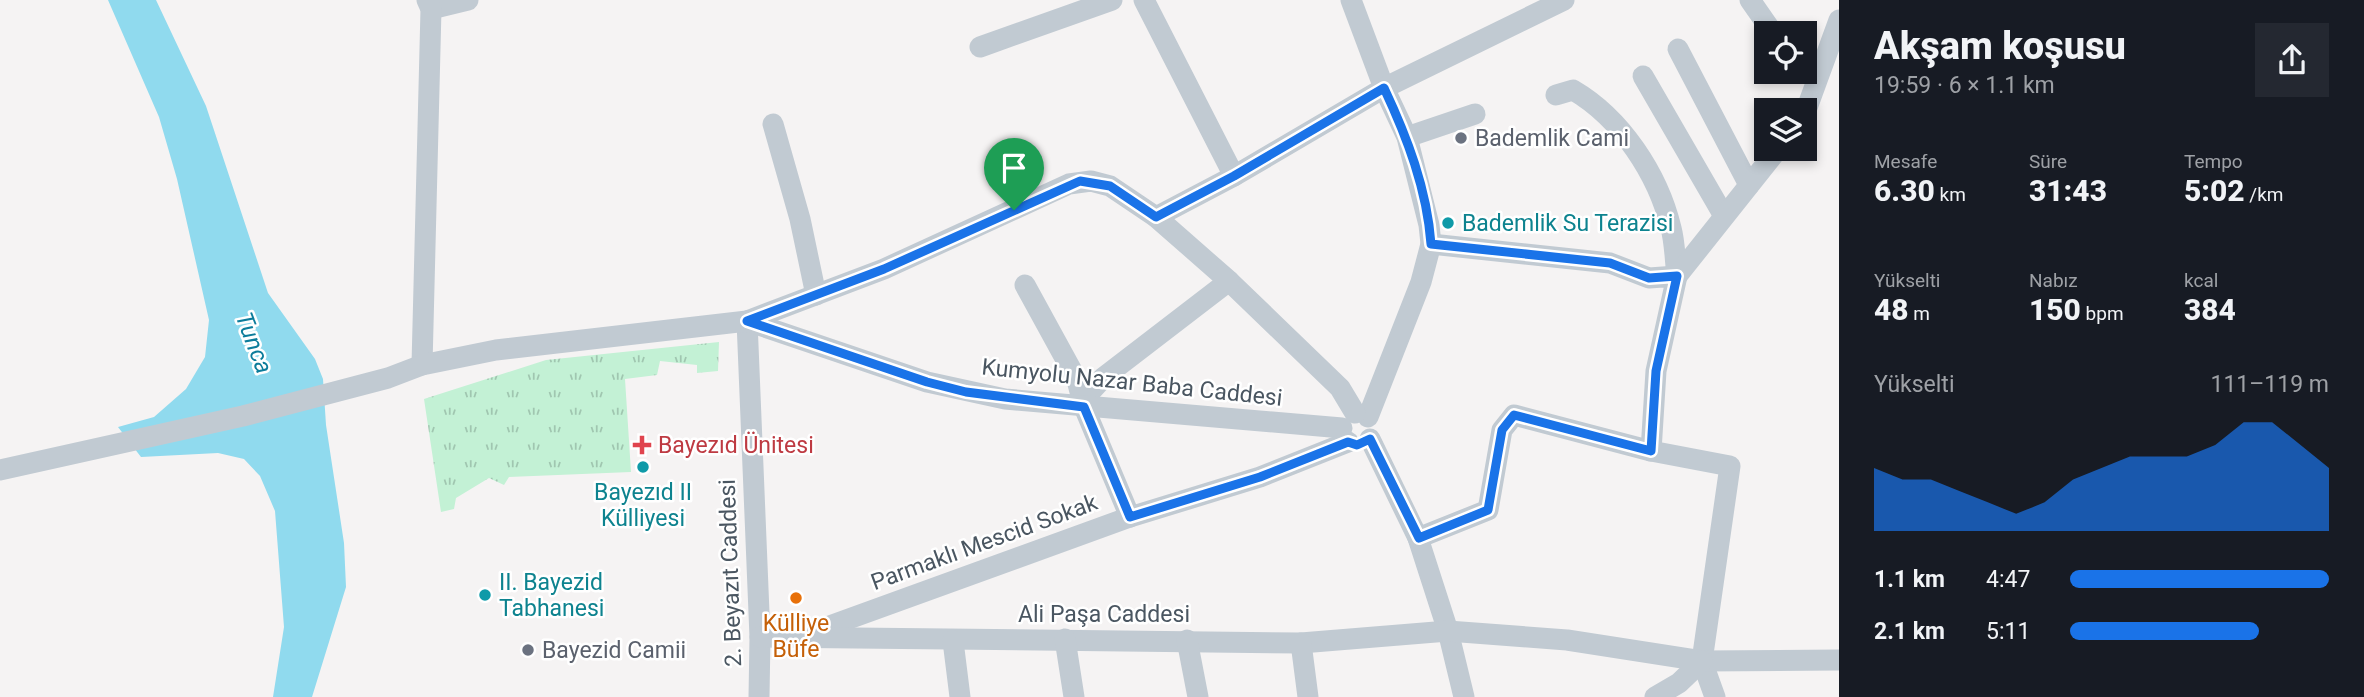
<!DOCTYPE html>
<html lang="tr">
<meta charset="utf-8">
<style>
:root{--surface:#171b24;--page:#242831;--text:#f1f3f6;--muted:#9ea1a6;--accent:#1a73e8}
body{margin:0;font-family:Roboto,sans-serif;background:var(--page);color:var(--text);height:100vh;display:flex;flex-direction:column;font-size:26px;white-space:nowrap}
*{box-sizing:border-box;margin:0}
p{font-size:23px;color:var(--muted)}
.icon{flex:none;width:38px;height:38px;fill:none;stroke:currentColor;stroke-width:2;stroke-linecap:round;stroke-linejoin:round}
.map{position:relative;flex:1;overflow:hidden}
.drawer{display:flex;flex-direction:column;background:var(--surface);width:525px}
.drawer>*{flex:none}
.fabs{position:absolute;left:1754px;top:21px;display:grid;gap:14px}
.fabs a{display:grid;place-items:center;width:63px;height:63px;border-radius:0px;background:var(--surface);box-shadow:0 4px 10px #0003;font-size:35px}
.pin{position:absolute;display:grid;place-items:center;width:60px;height:60px;color:#fff;margin:-72px -30px;border-radius:50% 50% 50% 0;rotate:-45deg;box-shadow:0 0 7px #0007}
.pin .icon{rotate:45deg}
.round{display:grid;place-items:center;flex:none;width:74px;height:74px;border-radius:0px;background:var(--page)}
.summary{display:flex;align-items:center;justify-content:space-between;height:119px;padding:0 35px}
h1{font-size:38px;font-weight:800;line-height:52px}
.metrics{display:grid;grid-template-columns:repeat(3,1fr);gap:10px;height:119px;padding:7px 35px}
.metrics div{display:grid;align-content:center}
.metrics b{font-size:30px;font-weight:800}
.metrics small{font-size:19px;font-weight:400}
.metrics p{font-size:19px}
.chart{height:196px;padding:14px 35px}
.chart p{display:flex;justify-content:space-between}
.chart svg{width:100%;height:126px;margin-top:7px;fill:var(--accent);opacity:.7}
ul{padding:0 35px;list-style:none;font-size:23px}
li{display:grid;grid-template-columns:112px 84px 1fr;align-items:center;height:52px}
li i{height:18px;border-radius:9px;background:var(--accent)}
main{display:flex;flex:1;min-height:0}
.map>svg:first-child{display:block}
.grass{fill:url(#grass-tufts)}
.water{fill:#90daee}
.lines{fill:none;stroke-linecap:round;stroke-linejoin:round}
.minor{stroke:#c1cad2;stroke-width:21}
.route-casing{stroke:#fff;stroke-width:14}
.route{stroke:#1a73e8;stroke-width:9}
.worship-dot{fill:#6b7280;stroke:#fff;stroke-width:2.5}
.culture-dot{fill:#0f9aa8;stroke:#fff;stroke-width:2.5}
.health-dot{fill:#e0444e;stroke:#fff;stroke-width:2.5}
.food-dot{fill:#e8710a;stroke:#fff;stroke-width:2.5}
.labels{text-anchor:middle;stroke-width:5;stroke-linejoin:round;paint-order:stroke}
.worship-label{font-size:23px;fill:#5b616d;stroke:#fff;text-anchor:start}
.culture-label{font-size:23px;fill:#0d838f;stroke:#fff;text-anchor:start}
.street-label{font-size:23px;fill:#4a5661;stroke:#fff}
.health-label{font-size:23px;fill:#be3a42;stroke:#fff;text-anchor:start}
.food-label{font-size:23px;fill:#c56008;stroke:#fff}
.water-label{font-size:24px;font-style:italic;fill:#0c7c9b;stroke:#fff}
</style>
<main>
<div class="map">
<svg width="1839" height="697" viewBox="0 0 1839 697">
<defs>
<pattern id="grass-tufts" width="24" height="20" patternUnits="userSpaceOnUse" patternTransform="scale(1.75)"><rect width="24" height="20" fill="#c3f1d5"/><path d="M3 7l-1-3M5 7V3M7 7l1-3M15 17l-1-3M17 17v-4M19 17l1-3" fill="none" stroke="#a0c6b0"/></pattern>
</defs>
<rect width="100%" height="100%" fill="#f5f3f3"/>
<path class="grass" d="M719 342 718 371 697 373V365L660 361 657 375 625 379 631 472 509 477 504 485 489 478 456 498 454 509 441 512 424 399 546 360Z"/>
<path class="water" d="M108 0H156L206 106 268 293 315 359 323 379 326 425 344 543 346 587 312 697H273L284 627 275 511 260 476 244 459 218 453 141 457 118 427 154 417 186 389 205 357 209 320 177 179 159 117Z"/>
<g class="lines">
<g class="minor">
<path d="M1144 0 1234 176"/>
<path d="M1351 0 1384 88 1407 137 1429 225 1431 244 1421 282 1368 417"/>
<path d="M1750 0 1773 33"/>
<path d="M431 9 468 0"/>
<path d="M980 47 1112 0"/>
<path d="M1678 49 1749 185"/>
<path d="M1643 76 1724 216"/>
<path d="M1556 95 1573 90C1621 118 1658 174 1671 228 1675 243 1675 260 1677 276"/>
<path d="M1804 116 1839 20"/>
<path d="M773 124 800 219 816 295"/>
<path d="M1407 137 1475 114"/>
<path d="M1156 217 1234 176 1384 88 1564 0"/>
<path d="M1431 244 1610 263 1649 278 1677 276 1656 371 1651 451"/>
<path d="M1677 276 1778 149"/>
<path d="M1229 281 1340 388 1355 413"/>
<path d="M1025 285 1077 380 1084 407 1130 517"/>
<path d="M747 321 884 269 1069 184 1091 181 1110 186 1156 217 1229 281 1104 377 1091 391 1084 407"/>
<path d="M747 321 760 637 759 697"/>
<path d="M422 365 431 9 427 0"/>
<path d="M1370 439 1418 538 1448 631 1464 697"/>
<path d="M0 470 243 416 388 378 422 365 496 350 747 321 927 382 1005 399 1342 428"/>
<path d="M1418 538 1488 510 1502 430 1514 415 1651 451 1730 466 1702 661 1715 697"/>
<path d="M810 633 1130 517 1260 477 1348 442"/>
<path d="M760 637 1301 643 1448 631 1567 640 1702 661 1839 660"/>
<path d="M1065 639 1074 697"/>
<path d="M1187 640 1198 697"/>
<path d="M953 641 960 697"/>
<path d="M1301 643 1308 697"/>
<path d="M1655 697 1679 683 1702 661"/>
</g>
</g>
<g class="lines">
<g class="route-casing">
<path id="route" d="M1384 88C1407 137 1427 189 1431 244L1610 263 1649 278 1677 276 1656 371 1651 451 1514 415 1502 430 1488 510 1419 538 1370 439 1357 445 1348 442 1260 477 1130 517 1084 407 966 392 927 382 747 321 884 269 1080 181 1110 186 1156 217 1234 176Z"/>
</g>
<use href="#route" class="route"/>
</g>
<g class="worship-dot">
<circle cx="1461" cy="138" r="7"/>
<circle cx="528" cy="650" r="7"/>
</g>
<g class="culture-dot">
<circle cx="1448" cy="223" r="7"/>
<circle cx="643" cy="467" r="7"/>
<circle cx="485" cy="595" r="7"/>
</g>
<path class="health-dot" d="M638.5 434.5h7v7h7v7h-7v7h-7v-7h-7v-7h7z"/>
<circle class="food-dot" cx="796" cy="598" r="7"/>
<g class="labels">
<g class="worship-label">
<text x="1475" y="146">Bademlik Cami</text>
<text x="542" y="658">Bayezid Camii</text>
</g>
<g class="culture-label">
<text x="1462" y="231">Bademlik Su Terazisi</text>
<text x="643" y="500" text-anchor="middle">Bayezıd II<tspan x="643" dy="26">Külliyesi</tspan></text>
<text x="499" y="590">II. Bayezid<tspan x="499" dy="26">Tabhanesi</tspan></text>
</g>
<g class="street-label">
<text transform="translate(1132 382) rotate(6)" y="8">Kumyolu Nazar Baba Caddesi</text>
<text transform="translate(984 542) rotate(-20)" y="8">Parmaklı Mescid Sokak</text>
<text transform="translate(730 573) rotate(-92)" y="8">2. Beyazıt Caddesi</text>
<text x="1104" y="622">Ali Paşa Caddesi</text>
</g>
<g class="health-label">
<text x="658" y="453">Bayezıd Ünitesi</text>
</g>
<g class="food-label">
<text x="796" y="631">Külliye<tspan x="796" dy="26">Büfe</tspan></text>
</g>
<g class="water-label">
<text transform="translate(254 343) rotate(69)" y="8">Tunca</text>
</g>
</g>
</svg>
<div class="fabs">
<a><svg class="icon" aria-label="locate" viewBox="0 0 24 24"><circle cx="12" cy="12" r="6"/><path d="M12 2v4M12 18v4M2 12h4M18 12h4"/></svg></a>
<a><svg class="icon" aria-label="layers" viewBox="0 0 24 24"><path d="M12 4l9 5-9 5-9-5zM3 14l9 5 9-5"/></svg></a>
</div>
<div class="pin" style="left:1014px;top:210px;background:#1e9e55"><svg class="icon" aria-label="arrive" viewBox="0 0 24 24"><path d="M6 21V4h12l-3 4 3 4H6"/></svg></div>
</div>
<section class="drawer">
<div class="summary"><div><h1>Akşam koşusu</h1><p>19:59 · 6 × 1.1 km</p></div><a class="round"><svg class="icon" aria-label="share" viewBox="0 0 24 24"><path d="M12 15V3M7 8l5-5 5 5M5 13v7h14v-7"/></svg></a></div>
<div class="metrics">
<div><p>Mesafe</p><b>6.30<small> km</small></b></div>
<div><p>Süre</p><b>31:43</b></div>
<div><p>Tempo</p><b>5:02<small> /km</small></b></div>
</div>
<div class="metrics">
<div><p>Yükselti</p><b>48<small> m</small></b></div>
<div><p>Nabız</p><b>150<small> bpm</small></b></div>
<div><p>kcal</p><b>384</b></div>
</div>
<div class="chart"><p><span>Yükselti</span>111–119 m</p>
<svg viewBox="0 0 160 44" preserveAspectRatio="none"><path d="M0 44V22L10 26L20 26L30 30L40 34L50 38L60 34L70 26L80 22L90 18L100 18L110 18L120 14L130 6L140 6L150 14L160 22V44z"/></svg>
</div>
<ul>
<li><b>1.1 km</b>4:47<i style="width:100%"></i></li>
<li><b>2.1 km</b>5:11<i style="width:73%"></i></li>
</ul>
</section>
</main>
